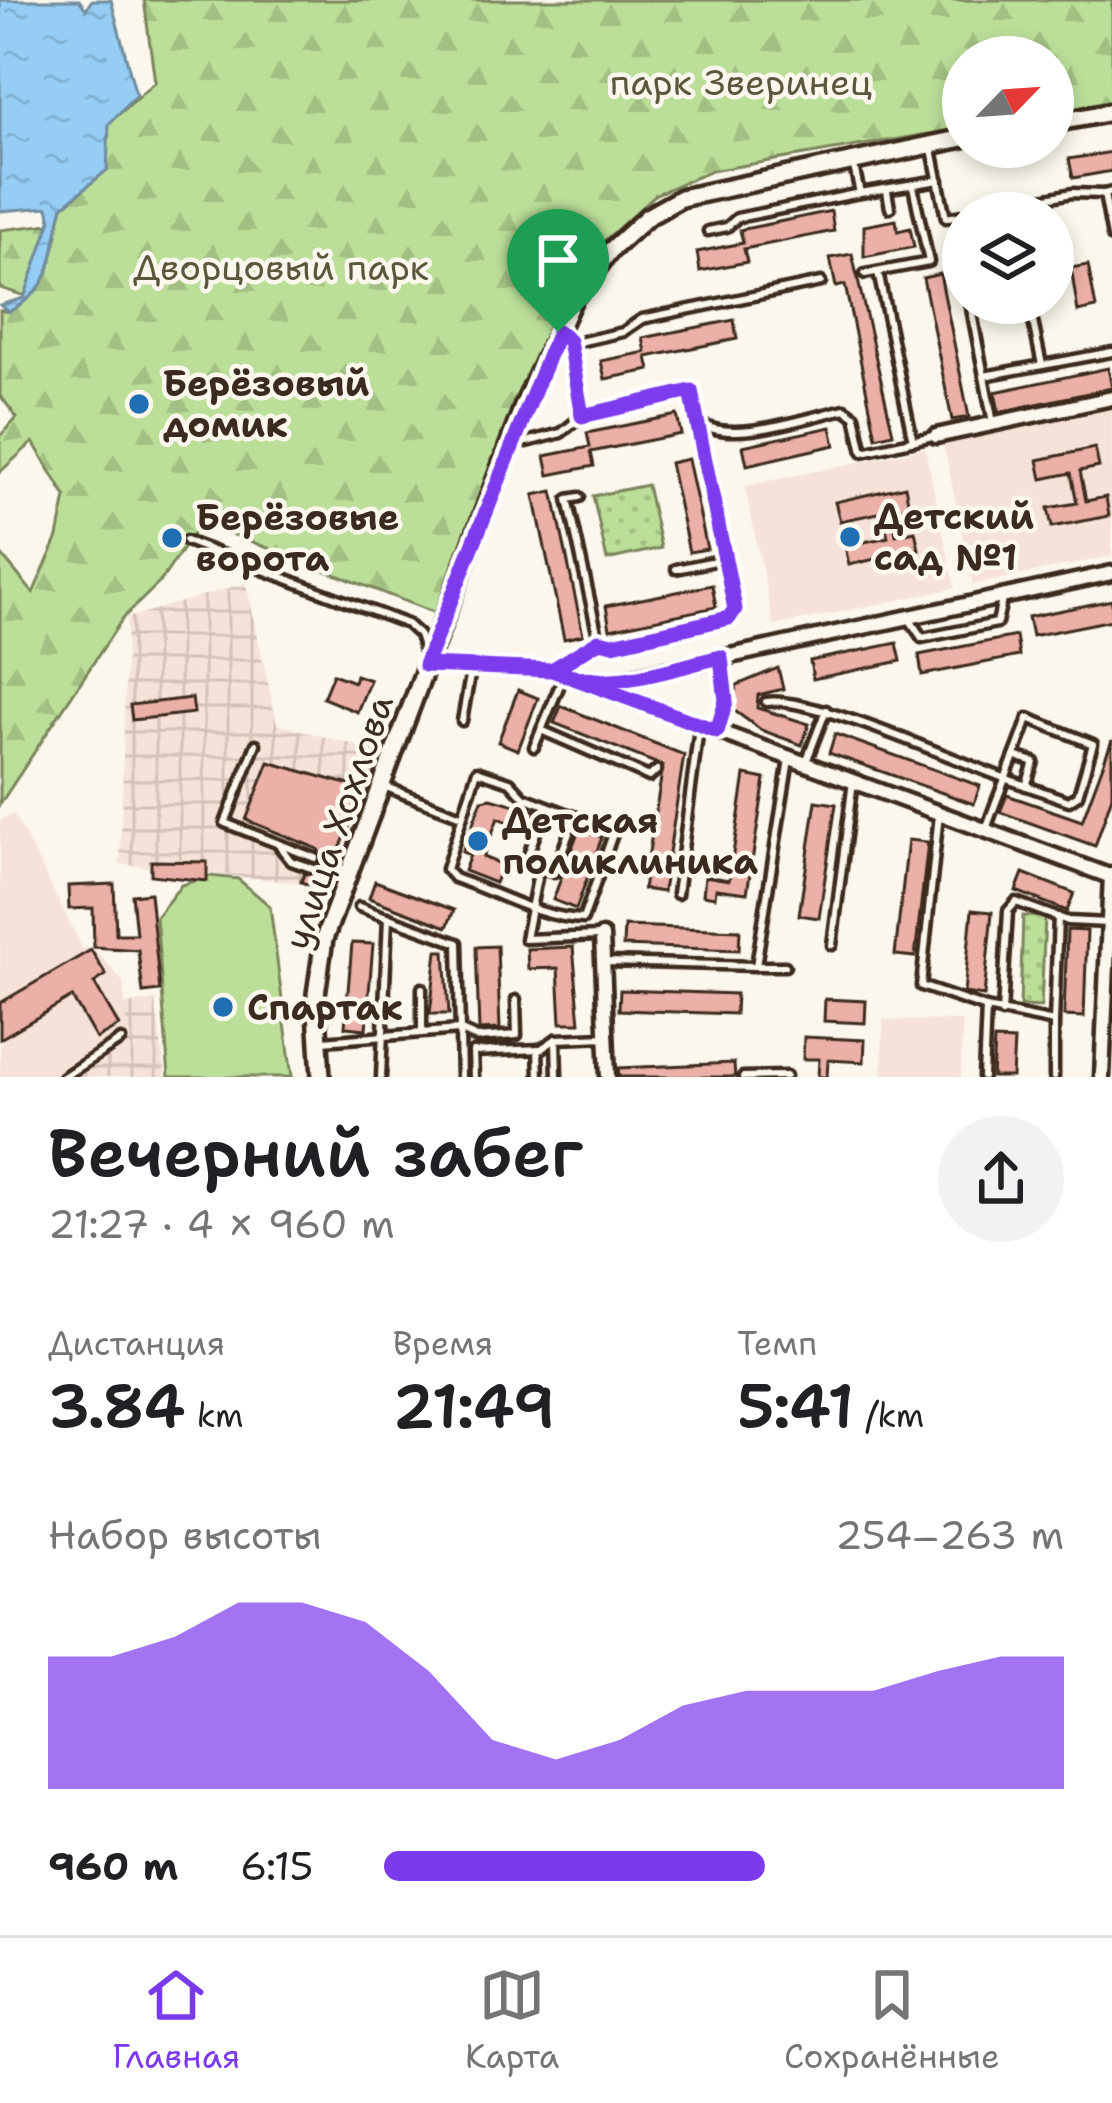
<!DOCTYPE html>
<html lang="ru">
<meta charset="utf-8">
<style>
:root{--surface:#fff;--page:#f2f2f2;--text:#202124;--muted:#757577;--line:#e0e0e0;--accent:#7c3aed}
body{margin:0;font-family:"Shantell Sans",sans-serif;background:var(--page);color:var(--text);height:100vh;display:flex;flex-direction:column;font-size:45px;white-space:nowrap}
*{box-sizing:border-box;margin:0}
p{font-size:39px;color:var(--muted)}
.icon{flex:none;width:66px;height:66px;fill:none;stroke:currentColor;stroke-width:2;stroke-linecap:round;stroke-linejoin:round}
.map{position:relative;height:1077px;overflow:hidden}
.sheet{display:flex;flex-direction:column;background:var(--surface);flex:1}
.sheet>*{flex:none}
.needle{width:78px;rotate:65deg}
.buttons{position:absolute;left:942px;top:36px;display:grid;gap:24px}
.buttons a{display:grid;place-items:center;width:132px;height:132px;border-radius:50%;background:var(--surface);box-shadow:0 6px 18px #0003;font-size:60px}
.pin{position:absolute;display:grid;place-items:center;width:102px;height:102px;color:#fff;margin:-123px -51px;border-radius:50% 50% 50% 0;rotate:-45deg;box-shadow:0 0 12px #0007}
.pin .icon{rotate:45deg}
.round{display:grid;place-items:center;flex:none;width:126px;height:126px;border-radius:63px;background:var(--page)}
.overview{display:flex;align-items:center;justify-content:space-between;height:204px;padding:0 48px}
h1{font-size:66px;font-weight:600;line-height:90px}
.figures{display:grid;grid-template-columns:repeat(3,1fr);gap:18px;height:204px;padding:12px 48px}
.figures div{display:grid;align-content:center}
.figures b{font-size:60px;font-weight:600}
.figures small{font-size:33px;font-weight:400}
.figures p{font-size:33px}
.chart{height:336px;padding:24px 48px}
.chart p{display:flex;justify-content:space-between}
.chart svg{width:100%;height:216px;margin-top:12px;fill:var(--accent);opacity:.7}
ul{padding:0 48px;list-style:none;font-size:39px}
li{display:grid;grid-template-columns:192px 144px 1fr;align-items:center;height:90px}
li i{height:30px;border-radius:15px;background:var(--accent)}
.tabs{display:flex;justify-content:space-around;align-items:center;height:168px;border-top:3px solid var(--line);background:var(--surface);font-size:33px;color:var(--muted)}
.tabs a{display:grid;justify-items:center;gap:6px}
.tabs .selected{color:var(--accent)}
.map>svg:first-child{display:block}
.built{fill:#f6e2d8}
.industrial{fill:url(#industrial-grid)}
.green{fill:url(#green-dots);stroke:#7b845c;stroke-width:3}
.forest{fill:url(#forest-firs);stroke:#7b845c;stroke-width:3}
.pitch{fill:#bbdf99;stroke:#7b845c;stroke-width:3}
.water{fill:url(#water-ripples);stroke:#718c9e;stroke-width:3}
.building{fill:#ebb0a8;stroke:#3b2a1e;stroke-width:3}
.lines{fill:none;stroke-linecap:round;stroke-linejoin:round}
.service-casing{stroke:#3b2a1e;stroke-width:15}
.minor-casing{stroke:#3b2a1e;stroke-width:21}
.tertiary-casing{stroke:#3b2a1e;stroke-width:24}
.service{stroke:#fbf7ec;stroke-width:6}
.minor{stroke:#fbf7ec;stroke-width:12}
.tertiary{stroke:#fbf7ec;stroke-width:15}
.route-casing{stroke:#fff;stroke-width:24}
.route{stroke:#7c3aed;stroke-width:15}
.poi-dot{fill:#1f6fb2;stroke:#fbf7ec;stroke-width:4.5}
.labels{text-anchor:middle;stroke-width:9;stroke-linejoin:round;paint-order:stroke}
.park-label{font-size:36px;fill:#5b573d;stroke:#fbf7ec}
.poi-label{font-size:36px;font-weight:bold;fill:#3b2a1e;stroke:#fbf7ec;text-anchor:start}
.street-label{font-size:36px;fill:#3b2a1e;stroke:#fbf7ec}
</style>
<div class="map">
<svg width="1112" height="1077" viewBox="0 0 1112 1077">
<defs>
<pattern id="industrial-grid" width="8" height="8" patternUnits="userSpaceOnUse" patternTransform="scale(3)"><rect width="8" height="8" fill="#f6e2d8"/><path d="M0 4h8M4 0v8" fill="none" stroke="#d4c2b9"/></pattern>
<pattern id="green-dots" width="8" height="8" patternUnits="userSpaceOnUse" patternTransform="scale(3)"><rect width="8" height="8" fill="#bbdf99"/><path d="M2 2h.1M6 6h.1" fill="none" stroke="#a2c083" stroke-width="1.8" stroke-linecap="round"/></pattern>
<pattern id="forest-firs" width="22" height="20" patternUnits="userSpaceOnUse" patternTransform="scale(3)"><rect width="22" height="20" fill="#bbdf99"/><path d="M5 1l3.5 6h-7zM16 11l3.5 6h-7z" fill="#a2c083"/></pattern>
<pattern id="water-ripples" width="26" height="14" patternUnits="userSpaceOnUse" patternTransform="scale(3)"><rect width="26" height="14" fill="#95cdf4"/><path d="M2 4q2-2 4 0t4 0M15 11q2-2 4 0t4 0" fill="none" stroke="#81b0d1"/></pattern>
</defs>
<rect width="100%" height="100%" fill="#fbf7ec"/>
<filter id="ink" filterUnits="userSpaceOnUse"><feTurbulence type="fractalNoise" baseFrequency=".00833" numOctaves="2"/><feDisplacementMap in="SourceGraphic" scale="24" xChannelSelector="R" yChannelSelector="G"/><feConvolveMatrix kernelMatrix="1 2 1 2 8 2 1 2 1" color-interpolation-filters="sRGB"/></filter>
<g filter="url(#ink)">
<g class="built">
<path d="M1112 402V556L973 585 942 437Z"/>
<path d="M925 448 955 588 774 626 745 486Z"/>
<path d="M14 814 83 949 92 946 123 982 128 1036 116 1051 74 1077H0V820Z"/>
<path d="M883 1020 962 1021 961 1077H882Z"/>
</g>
<g class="industrial">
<path d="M246 583 277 724 381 752 325 893 300 883 120 864 127 618Z"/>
<path d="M155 1000 166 1077H74L128 1037 124 1005Z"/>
</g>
<g class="green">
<path d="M647 485 661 548 607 560 593 496Z"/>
<path d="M1023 916 1045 917 1041 1007 1020 1006Z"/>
</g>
<g class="forest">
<path d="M144 0H1112V103L1053 113V57H963V128L711 171 656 194 590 254 546 333 435 613 201 522 160 582 123 618 0 804V553L33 593 58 537 66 497 33 442 0 472V436L17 418 0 395V310L8 312C58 285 50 255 63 206L107 170 108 124 155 82Z"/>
<path d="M50 224 25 296 0 288V230Z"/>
</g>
<path class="pitch" d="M210 876 238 879 270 906 292 1077H169L156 917 181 885Z"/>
<path class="water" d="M0 0H79L86 9 92 0H111L136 95 109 124 107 170 63 206C49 255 59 285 8 312L0 305 24 298 51 220 48 207 0 211Z"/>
<g class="building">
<path d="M1112 152V171L1073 178 1069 159Z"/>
<path d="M831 211 834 231 744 249 747 262 700 271 697 252 743 243 740 230Z"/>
<path d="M896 220 898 231 910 228 914 247 864 257V226Z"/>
<path d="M852 254 893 433 876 437 845 285 836 287 830 258Z"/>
<path d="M1088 265 1096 308 1078 312 1071 268Z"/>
<path d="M940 274 969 417 952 420 923 278Z"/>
<path d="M734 320 737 339 647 357 650 370 605 379 601 361 646 352 643 338Z"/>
<path d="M1108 368 1112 388 999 412 995 392Z"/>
<path d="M677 415 681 434 591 452 594 466 549 475 545 456 590 447 587 433Z"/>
<path d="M831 427 835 445 747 465 743 446Z"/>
<path d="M1095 448 1099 467 1080 471 1086 501 1106 497 1109 516 1052 527 1048 508 1077 503 1071 473 1042 479 1038 460Z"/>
<path d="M688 459 707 549 689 552 670 463Z"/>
<path d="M905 486 909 506 891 510 896 535 915 531 919 549 849 565 845 546 888 537 883 512 840 521 835 502Z"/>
<path d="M553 491 583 635 564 639 534 495Z"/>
<path d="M712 585 716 607 610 629 606 606Z"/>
<path d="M1112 600V620L1032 636 1028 617Z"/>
<path d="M1016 636 1019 656 922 675 919 655Z"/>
<path d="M897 643 901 661 813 679 810 661Z"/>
<path d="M778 668 783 689 758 695 757 708 809 724 802 745 761 730 732 709 737 685Z"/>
<path d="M333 674 354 682 356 675 370 680 357 712 323 698Z"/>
<path d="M518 690 538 698 518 750 498 742Z"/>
<path d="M192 698 194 713 132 720 130 705Z"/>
<path d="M561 706 684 755 663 892 643 889 663 766 554 723Z"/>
<path d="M835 734 980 786 974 804 829 753Z"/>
<path d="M1112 740V796L1095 846 1000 812 1007 795 1082 821Z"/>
<path d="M269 762 364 789 336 859 328 861 322 874 324 891 301 882 304 874 318 872 322 858 318 849 246 820Z"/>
<path d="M745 775 765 779 747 893 716 889 715 897 703 895 705 876 729 880Z"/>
<path d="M491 798 536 811 529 830 498 818 483 857 502 865 495 883 464 871 470 855 462 852 482 800Z"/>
<path d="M816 801 836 804 819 918 799 915Z"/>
<path d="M579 829 602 837 576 909 553 900Z"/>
<path d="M908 840 928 842 915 957 895 955Z"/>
<path d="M151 861 207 862V881L151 875Z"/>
<path d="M1023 873 1074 893 1067 911 1016 891Z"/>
<path d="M375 881 454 910 447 927 369 898Z"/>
<path d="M114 884 116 934H136L132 895 150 893 160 991 143 993 138 950 94 947 93 908 69 909 68 886Z"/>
<path d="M972 910 992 912 984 996 964 993Z"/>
<path d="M624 926 740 930 739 950 623 946Z"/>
<path d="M1067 930 1087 931 1084 1017 1064 1016Z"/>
<path d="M352 943 373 944 366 1029 345 1027Z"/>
<path d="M497 946 500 1029 479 1030 476 947Z"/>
<path d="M573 947 580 1023H561L558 968 528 969 527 949Z"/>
<path d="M91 950 106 975 94 983 119 1026 96 1039 72 997 0 1039V1003Z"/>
<path d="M437 951H445L449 1014H430Z"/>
<path d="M620 990 736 994 735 1014 619 1010Z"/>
<path d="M825 999 866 1001 865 1023 824 1021Z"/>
<path d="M804 1037 865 1040 864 1062 828 1060 827 1077H818L819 1059H803Z"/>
<path d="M994 1040 1014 1041 1012 1077H992Z"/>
<path d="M734 1063 735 1077H619L618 1068Z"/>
</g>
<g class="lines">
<g class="service-casing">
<g id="service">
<path d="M931 144 946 218 963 215"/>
<path d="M853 162 860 193 939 180"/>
<path d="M887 191 890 208"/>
<path d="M1112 192 1104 194 1112 237"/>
<path d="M971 213 1072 193 1104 194"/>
<path d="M708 231 727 227 737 218 860 193"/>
<path d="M878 272 913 441"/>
<path d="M865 274 929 262 913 186"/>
<path d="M970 303 993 423"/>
<path d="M1003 317 1031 312 1042 365"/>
<path d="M561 334 569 341 582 416 691 391 735 609 729 618 612 644 599 641"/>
<path d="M570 344 623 332 642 319 821 282"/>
<path d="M984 376 1112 352"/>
<path d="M697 420C725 447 808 417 845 409L855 416 863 452 933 436"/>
<path d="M527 442 561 433 582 416"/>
<path d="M186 541 407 624 419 635 425 654"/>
<path d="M676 569 725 559"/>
<path d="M908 617 922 638 997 623 1002 600"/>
<path d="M553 670 599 641 568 499 580 497"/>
<path d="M766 702C810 695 954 760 1004 778L1069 801 1078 795 1093 744 1028 718C1016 756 999 790 987 827"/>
<path d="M462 721 471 670"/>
<path d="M541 730 649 777 657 770"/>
<path d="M718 730 726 701 722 660"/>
<path d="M256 744 225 823 315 858"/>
<path d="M534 747 564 675"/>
<path d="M1015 756 1034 762 1026 786"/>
<path d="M806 762 826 710"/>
<path d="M477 771 510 782 524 797 614 831 583 919C540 918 496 892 454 878L446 869Z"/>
<path d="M386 787 461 816"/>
<path d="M546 806 525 863 554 873 575 817"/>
<path d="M939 814 921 986 986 1008"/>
<path d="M280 847 291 861 311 868"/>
<path d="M334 866 348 871"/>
<path d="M539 868 525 939 599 936"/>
<path d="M329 876 344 882"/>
<path d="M677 894 699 728"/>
<path d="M359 907 458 943 461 1077"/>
<path d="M832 945 853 781"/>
<path d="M607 962 756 966 789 759"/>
<path d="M756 966H785"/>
<path d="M422 988V1032"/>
<path d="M1002 1013 1008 911 1016 902 1068 921 1108 923"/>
<path d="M556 1039 557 1076"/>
<path d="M323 1041 459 1030 477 1038 517 1035 516 1000"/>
<path d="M538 1049 539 1077"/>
<path d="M63 1077 121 1040"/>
<path d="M381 1077 388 917"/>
<path d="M474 1077 473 1052 541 1049 556 1039 606 1037"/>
<path d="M743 1077 786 1076"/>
<path d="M983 1077 986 1008 1054 1022 1058 917"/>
<path d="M1054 1077V1022"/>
</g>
</g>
<g class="minor-casing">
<g id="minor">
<path d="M936 436 1112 398"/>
<path d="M425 665 552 670 1112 877"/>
<path d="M597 685 1112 573"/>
<path d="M602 936 608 1077"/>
<path d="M1102 1077 1111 875"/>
</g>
</g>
<g class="tertiary-casing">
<g id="tertiary">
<path d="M1053 123 1112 112"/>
<path d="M321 1077 316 994 324 939 524 405 573 299 610 251 647 217 681 198 963 138"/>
</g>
</g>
<use href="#service" class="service"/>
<use href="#minor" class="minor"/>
<use href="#tertiary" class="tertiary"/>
</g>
</g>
<g class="lines" filter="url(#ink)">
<g class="route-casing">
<path id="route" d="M558 332 425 665 552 670 717 731 726 701 721 657C662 670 610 694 552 670L599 641 613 644 729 618 735 609 691 391 582 416 569 341 558 332"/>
</g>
<use href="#route" class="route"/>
</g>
<g class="poi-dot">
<circle cx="139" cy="404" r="12"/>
<circle cx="850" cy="537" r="12"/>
<circle cx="172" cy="538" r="12"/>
<circle cx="478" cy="841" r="12"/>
<circle cx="223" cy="1007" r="12"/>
</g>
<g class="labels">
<g class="park-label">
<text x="741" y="95">парк Зверинец</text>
<text x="281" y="280">Дворцовый парк</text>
</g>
<g class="poi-label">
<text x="163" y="396">Берёзовый<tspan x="163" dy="41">домик</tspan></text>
<text x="874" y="529">Детский<tspan x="874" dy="41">сад №1</tspan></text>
<text x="196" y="530">Берёзовые<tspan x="196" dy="41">ворота</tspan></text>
<text x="502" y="833">Детская<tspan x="502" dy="41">поликлиника</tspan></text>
<text x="247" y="1020">Спартак</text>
</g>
<g class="street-label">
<text transform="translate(338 822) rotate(-71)" y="13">улица Хохлова</text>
</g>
</g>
</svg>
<div class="buttons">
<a><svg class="needle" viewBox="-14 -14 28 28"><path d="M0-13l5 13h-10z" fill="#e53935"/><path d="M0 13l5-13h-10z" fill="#757577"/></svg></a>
<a><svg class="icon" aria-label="layers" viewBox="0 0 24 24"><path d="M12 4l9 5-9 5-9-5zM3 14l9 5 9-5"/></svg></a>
</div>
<div class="pin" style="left:558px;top:332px;background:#1e9e55"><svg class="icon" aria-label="arrive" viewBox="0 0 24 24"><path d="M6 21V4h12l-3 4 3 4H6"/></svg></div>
</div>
<section class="sheet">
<div class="overview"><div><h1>Вечерний забег</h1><p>21:27 · 4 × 960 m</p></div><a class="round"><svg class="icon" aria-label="share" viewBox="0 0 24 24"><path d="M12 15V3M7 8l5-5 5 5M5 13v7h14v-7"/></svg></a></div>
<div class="figures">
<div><p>Дистанция</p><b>3.84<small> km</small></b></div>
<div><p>Время</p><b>21:49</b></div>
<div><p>Темп</p><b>5:41<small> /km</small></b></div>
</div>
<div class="chart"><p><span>Набор высоты</span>254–263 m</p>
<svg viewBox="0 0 160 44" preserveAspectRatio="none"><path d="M0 44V17L10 17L20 13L30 6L40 6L50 10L60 20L70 34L80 38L90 34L100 27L110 24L120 24L130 24L140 20L150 17L160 17V44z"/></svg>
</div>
<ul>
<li><b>960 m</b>6:15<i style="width:56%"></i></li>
</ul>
</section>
<nav class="tabs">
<a class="selected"><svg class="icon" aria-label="home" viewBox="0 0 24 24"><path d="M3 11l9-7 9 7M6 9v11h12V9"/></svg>Главная</a>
<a><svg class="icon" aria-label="map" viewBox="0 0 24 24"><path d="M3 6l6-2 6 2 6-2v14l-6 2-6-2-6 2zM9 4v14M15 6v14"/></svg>Карта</a>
<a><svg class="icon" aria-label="saved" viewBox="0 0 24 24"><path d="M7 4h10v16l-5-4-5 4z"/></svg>Сохранённые</a>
</nav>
